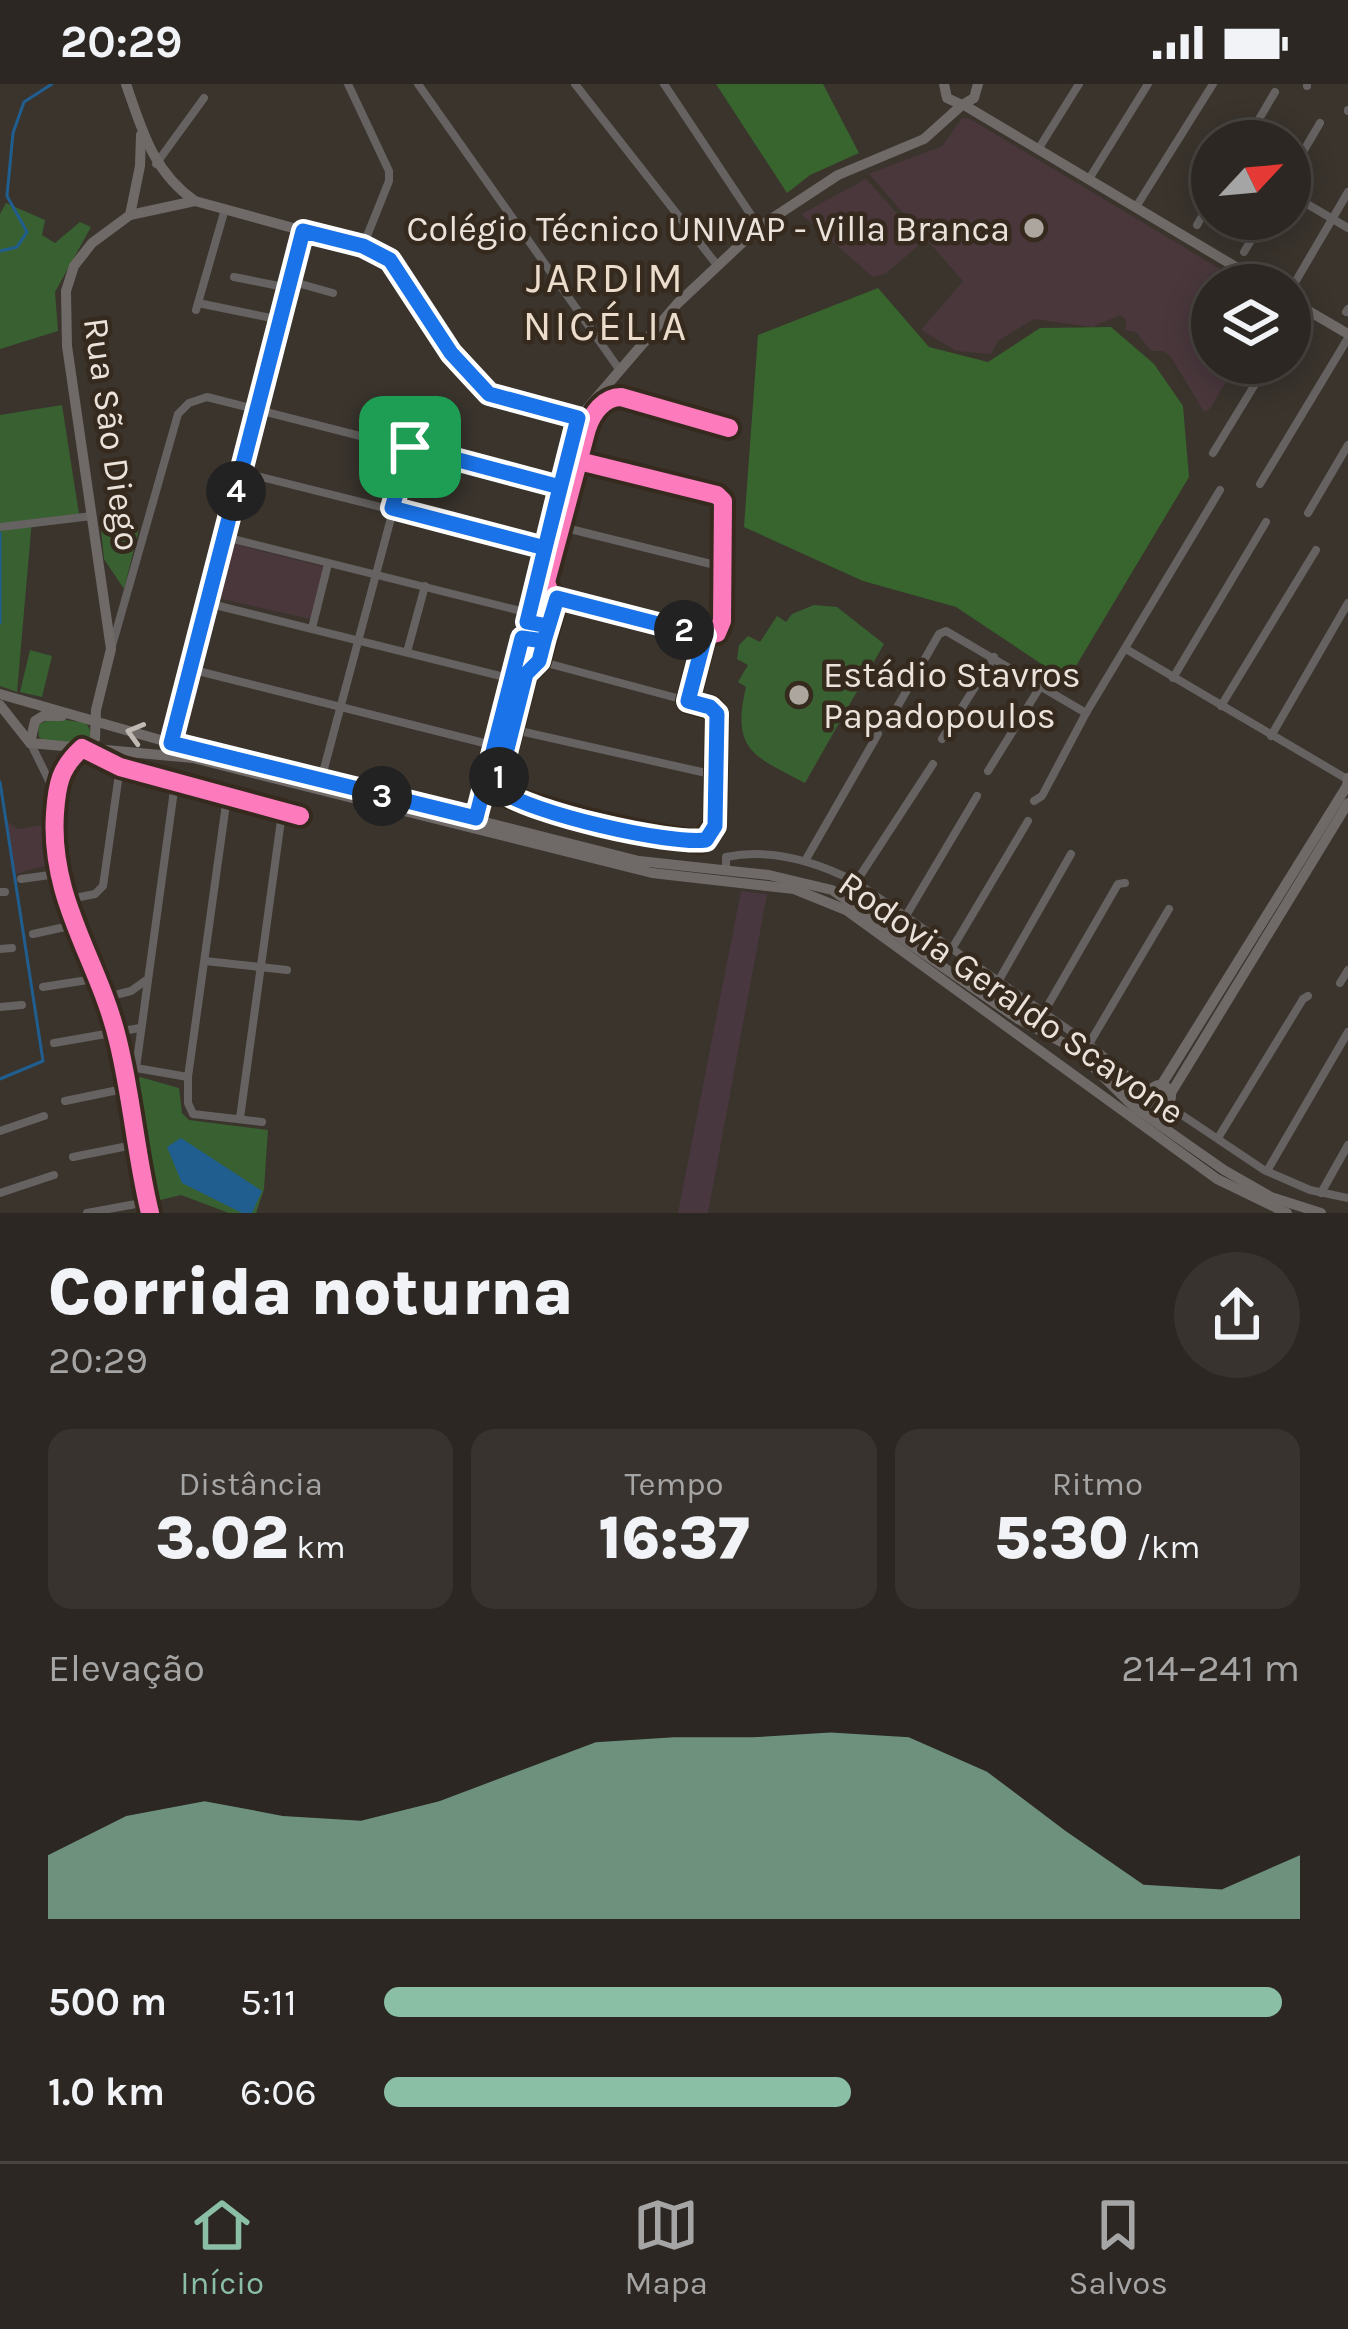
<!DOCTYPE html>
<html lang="pt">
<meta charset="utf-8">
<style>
:root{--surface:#2c2722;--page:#38332f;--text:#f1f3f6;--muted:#a6a5a5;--line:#484440;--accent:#8abfa5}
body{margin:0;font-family:Karla,sans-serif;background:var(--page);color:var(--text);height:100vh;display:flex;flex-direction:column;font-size:45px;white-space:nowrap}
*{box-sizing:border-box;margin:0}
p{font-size:39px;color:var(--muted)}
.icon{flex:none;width:66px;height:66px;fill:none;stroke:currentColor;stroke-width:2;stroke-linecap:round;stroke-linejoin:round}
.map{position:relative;height:1129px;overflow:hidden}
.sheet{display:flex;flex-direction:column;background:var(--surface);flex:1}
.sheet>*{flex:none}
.needle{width:78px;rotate:64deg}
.controls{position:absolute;left:1191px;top:36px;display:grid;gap:24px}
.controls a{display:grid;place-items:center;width:120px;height:120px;border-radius:50%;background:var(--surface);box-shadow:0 6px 30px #0003,0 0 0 3px var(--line);font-size:60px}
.pin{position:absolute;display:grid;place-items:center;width:102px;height:102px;color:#fff;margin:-51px;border-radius:24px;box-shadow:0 6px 18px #0006}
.km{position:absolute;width:60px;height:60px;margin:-30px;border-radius:50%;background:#222;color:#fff;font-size:33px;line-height:60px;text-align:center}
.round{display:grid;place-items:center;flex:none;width:126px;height:126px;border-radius:63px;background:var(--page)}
.headline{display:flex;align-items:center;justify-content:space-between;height:204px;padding:0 48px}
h1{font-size:66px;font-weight:800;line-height:90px}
.figures{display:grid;grid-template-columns:repeat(3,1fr);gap:18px;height:204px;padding:12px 48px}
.figures div{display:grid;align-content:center;border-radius:24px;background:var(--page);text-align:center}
.figures b{font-size:60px;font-weight:800}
.figures small{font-size:33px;font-weight:400}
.figures p{font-size:33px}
.chart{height:336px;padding:24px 48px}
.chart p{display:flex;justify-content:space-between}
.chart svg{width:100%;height:216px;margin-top:12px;fill:var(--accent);opacity:.7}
ul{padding:0 48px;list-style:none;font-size:39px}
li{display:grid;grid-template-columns:192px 144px 1fr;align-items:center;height:90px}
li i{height:30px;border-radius:15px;background:var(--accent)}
.status{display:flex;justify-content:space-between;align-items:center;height:84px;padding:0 60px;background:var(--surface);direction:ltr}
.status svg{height:33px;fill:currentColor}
.menu{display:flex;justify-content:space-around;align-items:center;height:168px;border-top:3px solid var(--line);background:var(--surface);font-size:33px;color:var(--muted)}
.menu a{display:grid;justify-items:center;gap:6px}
.menu .selected{color:var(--accent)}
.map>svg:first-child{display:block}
.industrial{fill:#48373f}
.education{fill:#49373c}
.green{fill:#386030}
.forest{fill:#37652d}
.water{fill:#215e90}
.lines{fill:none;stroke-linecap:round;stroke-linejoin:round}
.stream{stroke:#215e90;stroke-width:3}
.minor{stroke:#656261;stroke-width:8}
.major{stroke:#6f6a68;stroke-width:10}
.cycleway-casing{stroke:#352a1d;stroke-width:26}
.cycleway{stroke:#fd7abc;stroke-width:18}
.oneway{stroke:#c0b9b3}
.route-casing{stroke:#fff;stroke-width:24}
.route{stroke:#1a73e8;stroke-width:15}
.poi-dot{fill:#ada69e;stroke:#352a1d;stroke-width:4.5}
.labels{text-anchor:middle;stroke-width:9;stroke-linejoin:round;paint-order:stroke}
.poi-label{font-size:36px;fill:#ebe3db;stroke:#352a1d;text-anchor:end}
.street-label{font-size:36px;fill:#ebe3db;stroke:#352a1d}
.quarter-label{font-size:42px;letter-spacing:3px;fill:#ebdccb;stroke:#352a1d}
</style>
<div class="status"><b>20:29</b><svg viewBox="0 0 49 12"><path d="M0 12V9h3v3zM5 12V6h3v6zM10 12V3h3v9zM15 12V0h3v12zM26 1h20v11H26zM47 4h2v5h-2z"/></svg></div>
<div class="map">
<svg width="1348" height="1129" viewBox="0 0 1348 1129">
<rect width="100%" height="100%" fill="#3a342d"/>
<path class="industrial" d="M741 807 767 810 708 1129H678Z"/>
<g class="education">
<path d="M962 34 970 35 1247 201H1212V279H1237L1210 325 1204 328 1171 273 1163 267H1151L1136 248 1125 246 1126 236 1120 231 1092 243 1034 235 998 257 991 270 956 267 921 246 963 197 869 90 942 62Z"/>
<path d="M866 95 923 158 885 190 873 193 801 130Z"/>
<path d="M229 459 324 483 310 535 217 514Z"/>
<path d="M4 735 17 745 44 741 48 781 16 790Z"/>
</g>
<g class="green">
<path d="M6 119 45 136 42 151 55 159 80 138 91 143 55 208 58 247 0 265V130Z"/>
<path d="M62 321 79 430 32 436 17 608 0 602V331Z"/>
<path d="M100 436 139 445 124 505 104 475Z"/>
<path d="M814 521 837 523 884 560 805 699C754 672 731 667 746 603L738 598 748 581 737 575 739 561 748 552 760 558 777 532 786 538 792 530Z"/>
<path d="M30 566 52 572 42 613 20 608Z"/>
<path d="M53 634 86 639 93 651 86 660 44 657 39 653 38 641Z"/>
<path d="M140 993 179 1004 182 1029 189 1036 268 1046 264 1105 256 1129H229L181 1111 152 1118 135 1002Z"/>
</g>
<g class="forest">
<path d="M716 0H823L859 69 810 91 787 109Z"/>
<path d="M878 204 929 263 988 278 1040 244 1111 243 1154 280 1183 322 1189 393 1067 597 956 523 863 497 744 443 758 251Z"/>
</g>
<path class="water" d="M181 1054 262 1107 252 1129H242L182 1099 167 1063Z"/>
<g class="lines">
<g class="stream">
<path d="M0 167 17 163 27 148 7 112 13 49 24 18 52 0"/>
<path d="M0 539V449"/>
<path d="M0 698 43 977 0 995"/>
</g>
<g class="minor">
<path d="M348 0 389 87V97L363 162"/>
<path d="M418 0 619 285"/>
<path d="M575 0 717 181"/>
<path d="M664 0 759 143"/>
<path d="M1307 0V2"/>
<path d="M1348 27V26"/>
<path d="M1246 57 1275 8"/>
<path d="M1039 64 1079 0"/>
<path d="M156 80 204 14"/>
<path d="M1290 90 1320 39"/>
<path d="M1089 95 1148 0"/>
<path d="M1290 110 1348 144"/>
<path d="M1136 123 1213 0"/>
<path d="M1197 141 1212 115"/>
<path d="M1244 168 1264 135"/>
<path d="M234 193 289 204"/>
<path d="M290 197 333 209"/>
<path d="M1290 207 1348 108"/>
<path d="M198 219 281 236"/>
<path d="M196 226 225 125"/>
<path d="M1346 228 1348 225"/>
<path d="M1290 243 1302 223"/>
<path d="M1213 369 1268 279"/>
<path d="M579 377 717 411 723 417 722 537 717 549 705 552 688 617 712 624 717 633 715 742 700 758C635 750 572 733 509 713L500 707 498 699 526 590 539 577 557 514 550 509 546 498 587 345C592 329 604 313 621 313L729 344"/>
<path d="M241 388 545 464"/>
<path d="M1260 400 1348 254"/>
<path d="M1308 429 1348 361"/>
<path d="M0 443 92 432"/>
<path d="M562 443 723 483"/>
<path d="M225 453 529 529"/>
<path d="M557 514 705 552"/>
<path d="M207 519 513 595"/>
<path d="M312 544 328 480"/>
<path d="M112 562 178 330 189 319 207 313 560 403"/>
<path d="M1126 565 1347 695"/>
<path d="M407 568 425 502"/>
<path d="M539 577 688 617"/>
<path d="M190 585 496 662"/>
<path d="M1173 594 1266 438"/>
<path d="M1221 622 1316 466"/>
<path d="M895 627 939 550 946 547 1086 629"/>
<path d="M511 645 715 691"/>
<path d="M1271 652 1348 519"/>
<path d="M942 655 994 573"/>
<path d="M171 659 303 147"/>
<path d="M31 660 56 711"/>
<path d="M988 687 1040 603"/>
<path d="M321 696 410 363"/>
<path d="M227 713 188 993V1019L193 1030 262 1038"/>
<path d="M1034 717 1042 712 1086 629 1220 406"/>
<path d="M475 734 578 335"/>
<path d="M805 777 878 650"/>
<path d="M726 786V773C770 764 817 778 856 798L1089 960 1149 1009"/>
<path d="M21 795 57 790"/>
<path d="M856 798 933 680"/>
<path d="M0 808H5"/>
<path d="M65 816 95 810 103 802 120 683"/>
<path d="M907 830 977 712"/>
<path d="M33 850 74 841"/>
<path d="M953 863 1028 737"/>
<path d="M0 865 12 864"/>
<path d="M205 877 287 886"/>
<path d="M999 896 1071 770"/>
<path d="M1340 899 1348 886"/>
<path d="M43 903 94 895"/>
<path d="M103 914 131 907 145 897"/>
<path d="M0 923 22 921"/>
<path d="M1044 928 1118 800 1125 799"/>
<path d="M54 959 140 944"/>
<path d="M1089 960 1169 825"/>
<path d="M136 984 175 699"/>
<path d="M136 984 188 993"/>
<path d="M65 1017 128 1004"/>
<path d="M1167 1021 1264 1086 1310 1106 1348 1114"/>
<path d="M240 1034 282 729"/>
<path d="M0 1047 44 1032"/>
<path d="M1218 1054 1303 915 1308 912"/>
<path d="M73 1073 138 1060"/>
<path d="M1267 1087 1348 948"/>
<path d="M0 1109 54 1091"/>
<path d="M1321 1109 1348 1061"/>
<path d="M87 1129 147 1118"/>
<path d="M150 1129C136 1072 132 1014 118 957 99 876 49 817 55 729 57 700 60 684 82 664L120 683 300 732"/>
</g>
<g class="major">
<path d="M126 0C142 46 153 88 195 117"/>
<path d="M944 0 947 14 962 21 974 14 978 0"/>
<path d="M964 21 1266 201"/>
<path d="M130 131 140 82 141 51"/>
<path d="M1290 216 1348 250"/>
<path d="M0 610 171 659 639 777 769 791 832 806 1018 935 1075 965 1134 1023 1224 1086 1271 1113 1321 1129"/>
<path d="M0 621 30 659 193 674 652 789 794 805 846 826 1217 1095 1287 1129"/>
<path d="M30 659 35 637 43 632H62"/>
<path d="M82 664 95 655 96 626 111 565 67 262 66 207 74 182 92 159 130 131 195 117 373 166 396 184 451 269 483 305 511 319 578 335 677 220 759 143 838 91 924 55 962 21"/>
<path d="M1162 1000 1347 702 1348 694"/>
<circle cx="1160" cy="1012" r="11"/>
<path d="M1171 1009 1348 719"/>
</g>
<g class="cycleway-casing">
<g id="cycleway">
<path d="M579 377 717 411 723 417 722 537 717 549 705 552 688 617 712 624 717 633 715 742 700 758C635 750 572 733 509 713L500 707 498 699 526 590 539 577 557 514 550 509 546 498 587 345C592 329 604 313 621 313L729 344"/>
<path d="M150 1129C136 1072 132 1014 118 957 99 876 49 817 55 729 57 700 60 684 82 664L120 683 300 732"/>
</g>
</g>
<use href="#cycleway" class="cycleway"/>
</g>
<defs><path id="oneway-chevron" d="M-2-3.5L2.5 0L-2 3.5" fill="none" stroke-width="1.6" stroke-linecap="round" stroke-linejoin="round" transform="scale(3)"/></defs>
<use class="oneway" href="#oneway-chevron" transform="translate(135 649) rotate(-164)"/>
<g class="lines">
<g class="route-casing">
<path id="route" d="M410 363 560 403 527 538 548 542 539 577 526 590 500 693V706C530 729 669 761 706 756L715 742 717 630 710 623 688 617 705 552 557 514 544 557 522 554 476 734 171 659 303 147 363 162 390 176 451 269 489 310 578 334 545 464 392 424 410 363"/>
</g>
<use href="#route" class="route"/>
</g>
<g class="poi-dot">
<circle cx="1034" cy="144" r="12"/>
<circle cx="799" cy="611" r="12"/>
</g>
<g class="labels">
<g class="poi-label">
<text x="1010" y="157">Colégio Técnico UNIVAP - Villa Branca</text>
<text x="823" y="603" text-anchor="start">Estádio Stavros<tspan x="823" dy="41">Papadopoulos</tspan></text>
</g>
<g class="street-label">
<text transform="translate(113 350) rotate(82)" y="13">Rua São Diego</text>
<text transform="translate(1012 913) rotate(35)" y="13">Rodovia Geraldo Scavone</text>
</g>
<g class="quarter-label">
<text x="606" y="208">JARDIM<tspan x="606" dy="48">NICÉLIA</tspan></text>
</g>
</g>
</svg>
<div class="controls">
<a><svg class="needle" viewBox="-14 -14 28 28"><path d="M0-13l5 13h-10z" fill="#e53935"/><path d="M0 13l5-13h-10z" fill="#a6a5a5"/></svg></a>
<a><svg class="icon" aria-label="layers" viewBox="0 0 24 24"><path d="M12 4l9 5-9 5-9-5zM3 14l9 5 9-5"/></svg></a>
</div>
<div class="pin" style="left:410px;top:363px;background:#1e9e55"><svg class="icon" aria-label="arrive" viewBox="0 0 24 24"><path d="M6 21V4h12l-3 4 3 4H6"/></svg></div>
<b class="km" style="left:499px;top:693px">1</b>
<b class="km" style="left:684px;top:546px">2</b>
<b class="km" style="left:382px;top:712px">3</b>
<b class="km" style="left:236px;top:407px">4</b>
</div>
<section class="sheet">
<div class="headline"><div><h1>Corrida noturna</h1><p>20:29</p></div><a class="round"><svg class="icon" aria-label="share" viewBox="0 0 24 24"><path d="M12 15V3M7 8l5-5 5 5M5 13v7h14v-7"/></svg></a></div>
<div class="figures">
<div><p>Distância</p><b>3.02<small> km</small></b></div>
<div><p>Tempo</p><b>16:37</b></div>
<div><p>Ritmo</p><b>5:30<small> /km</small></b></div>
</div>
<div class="chart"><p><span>Elevação</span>214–241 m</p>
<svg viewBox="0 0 160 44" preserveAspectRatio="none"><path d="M0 44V31L10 23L20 20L30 23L40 24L50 20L60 14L70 8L80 7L90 7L100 6L110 7L120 14L130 26L140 37L150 38L160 31V44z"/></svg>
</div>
<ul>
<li><b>500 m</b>5:11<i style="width:98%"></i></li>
<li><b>1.0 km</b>6:06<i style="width:51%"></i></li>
</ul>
</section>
<nav class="menu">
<a class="selected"><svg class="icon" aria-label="home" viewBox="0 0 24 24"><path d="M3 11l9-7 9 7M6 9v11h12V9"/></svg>Início</a>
<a><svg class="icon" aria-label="map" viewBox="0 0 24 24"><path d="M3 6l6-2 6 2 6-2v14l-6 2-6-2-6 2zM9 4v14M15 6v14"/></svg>Mapa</a>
<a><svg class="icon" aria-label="saved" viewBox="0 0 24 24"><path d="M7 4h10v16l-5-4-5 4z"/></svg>Salvos</a>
</nav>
